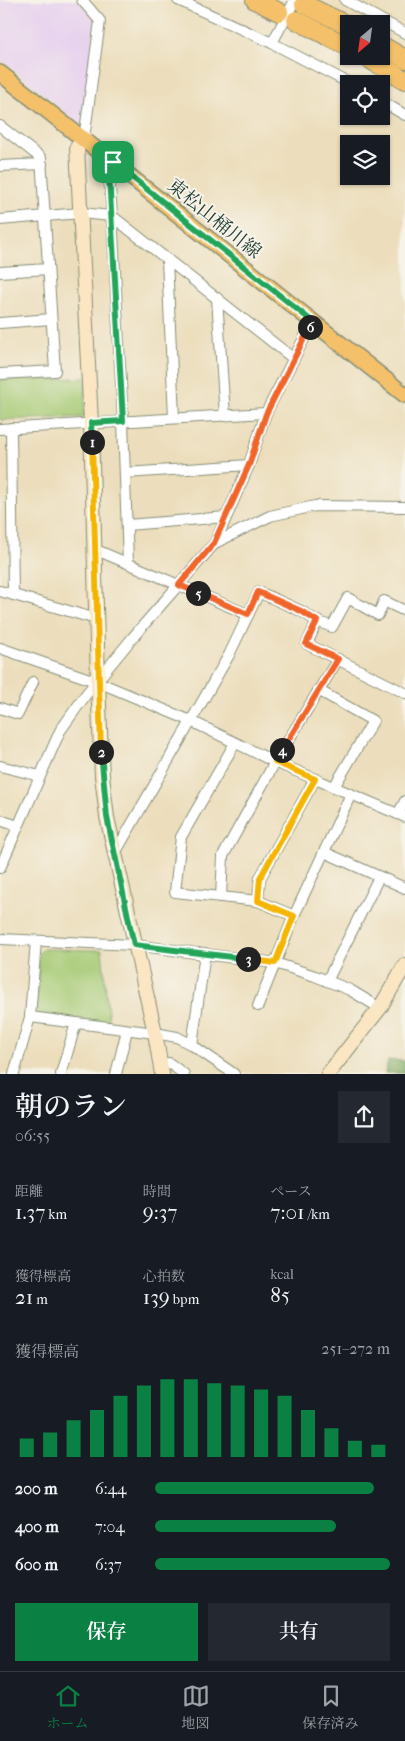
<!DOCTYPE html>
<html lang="ja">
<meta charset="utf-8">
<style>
:root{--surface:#171b24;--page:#242831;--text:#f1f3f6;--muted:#9ea1a6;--line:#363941;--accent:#0b8043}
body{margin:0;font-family:"IM FELL French Canon","Noto Serif JP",serif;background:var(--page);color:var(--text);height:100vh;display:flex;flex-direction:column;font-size:19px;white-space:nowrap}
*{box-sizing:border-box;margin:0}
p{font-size:16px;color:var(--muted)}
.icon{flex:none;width:28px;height:28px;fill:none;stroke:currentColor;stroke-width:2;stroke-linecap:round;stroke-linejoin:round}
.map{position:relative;height:1074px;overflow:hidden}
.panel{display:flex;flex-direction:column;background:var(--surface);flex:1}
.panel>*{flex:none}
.needle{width:32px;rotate:209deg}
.tools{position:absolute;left:340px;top:15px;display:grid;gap:10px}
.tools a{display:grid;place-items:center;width:50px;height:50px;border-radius:0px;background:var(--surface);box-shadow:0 1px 4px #0004;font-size:25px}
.pin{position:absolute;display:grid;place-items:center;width:42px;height:42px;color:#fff;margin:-21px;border-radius:10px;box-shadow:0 2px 8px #0006}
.km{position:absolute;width:25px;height:25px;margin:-12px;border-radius:50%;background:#222;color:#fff;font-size:14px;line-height:25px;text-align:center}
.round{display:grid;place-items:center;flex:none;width:52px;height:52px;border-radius:0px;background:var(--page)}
.head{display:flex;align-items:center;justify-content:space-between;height:85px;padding:0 15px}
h1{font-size:28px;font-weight:600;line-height:38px}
.figures{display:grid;grid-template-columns:repeat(3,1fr);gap:8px;height:85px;padding:5px 15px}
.figures div{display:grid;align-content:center}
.figures b{font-size:21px;font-weight:600}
.figures small{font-size:14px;font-weight:400}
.figures p{font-size:14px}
.chart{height:140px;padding:10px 15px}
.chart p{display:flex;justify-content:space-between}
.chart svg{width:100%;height:90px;margin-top:5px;stroke:var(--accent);stroke-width:6}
.primary-button{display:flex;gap:10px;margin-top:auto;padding:10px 15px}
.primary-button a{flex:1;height:58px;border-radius:0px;background:var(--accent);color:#fff;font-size:20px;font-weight:600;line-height:58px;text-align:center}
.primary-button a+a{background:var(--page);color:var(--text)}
ul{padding:0 15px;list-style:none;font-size:16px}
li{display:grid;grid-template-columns:80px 60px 1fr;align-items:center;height:38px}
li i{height:12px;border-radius:6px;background:var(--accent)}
.tabs{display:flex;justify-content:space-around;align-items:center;height:70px;border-top:1px solid var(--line);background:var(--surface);font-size:14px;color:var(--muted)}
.tabs a{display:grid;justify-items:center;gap:2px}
.tabs .on{color:var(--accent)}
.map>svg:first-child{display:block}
.built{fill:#e7d2ef}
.green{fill:#a6ca74;stroke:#628454}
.forest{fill:#84ae66;stroke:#52764d}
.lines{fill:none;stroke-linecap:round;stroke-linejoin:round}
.street-casing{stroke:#868e78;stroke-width:12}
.secondary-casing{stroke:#868e78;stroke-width:16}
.primary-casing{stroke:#868e78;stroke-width:18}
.highway-casing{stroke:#868e78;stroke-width:20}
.street{stroke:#fff;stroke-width:10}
.secondary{stroke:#fbe6c3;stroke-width:14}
.primary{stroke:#f4c16a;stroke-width:15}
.highway{stroke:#f4c16a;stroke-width:18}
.split-1-casing{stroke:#fff;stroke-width:10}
.split-2-casing{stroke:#fff;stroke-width:10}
.split-3-casing{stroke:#fff;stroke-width:10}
.split-4-casing{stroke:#fff;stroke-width:10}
.split-5-casing{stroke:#fff;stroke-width:10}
.split-6-casing{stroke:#fff;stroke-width:10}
.split-7-casing{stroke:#fff;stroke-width:10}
.split-1{stroke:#22a559;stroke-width:6}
.split-2{stroke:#f5b400;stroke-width:6}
.split-3{stroke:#22a559;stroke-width:6}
.split-4{stroke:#f5b400;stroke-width:6}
.split-5{stroke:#f0652b;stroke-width:6}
.split-6{stroke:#f0652b;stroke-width:6}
.split-7{stroke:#22a559;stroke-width:6}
.labels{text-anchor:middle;stroke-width:4;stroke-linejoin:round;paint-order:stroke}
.street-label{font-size:19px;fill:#1f3d34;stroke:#f7f3e8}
</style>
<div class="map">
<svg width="405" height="1074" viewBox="0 0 405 1074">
<rect width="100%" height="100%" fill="#f7f3e8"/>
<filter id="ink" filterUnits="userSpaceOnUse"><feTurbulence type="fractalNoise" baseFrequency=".02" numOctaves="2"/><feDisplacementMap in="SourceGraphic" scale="10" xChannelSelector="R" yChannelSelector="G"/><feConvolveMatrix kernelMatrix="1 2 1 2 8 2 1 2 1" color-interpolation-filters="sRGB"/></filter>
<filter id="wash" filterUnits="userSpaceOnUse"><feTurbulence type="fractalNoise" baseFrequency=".0096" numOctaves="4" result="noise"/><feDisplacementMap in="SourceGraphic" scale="20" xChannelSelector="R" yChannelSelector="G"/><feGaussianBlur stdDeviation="1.12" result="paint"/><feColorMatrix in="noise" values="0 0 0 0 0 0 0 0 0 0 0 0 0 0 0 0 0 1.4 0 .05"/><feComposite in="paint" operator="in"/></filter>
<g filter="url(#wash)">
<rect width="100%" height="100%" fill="#ecdebc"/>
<path class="built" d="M0 0H78L96 20 82 126 0 59Z"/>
<g class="green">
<path d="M85 378V417L0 420V380Z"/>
<path d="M43 949 102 950 109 1024 40 1014 36 1010 39 953Z"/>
</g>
<path class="forest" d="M388 1060 405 1061V1073H385Z"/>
</g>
<g filter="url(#ink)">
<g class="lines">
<g class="street-casing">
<g id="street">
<path d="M82 0 100 21 84 139"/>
<path d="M178 0 272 43 351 84"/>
<path d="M345 0 405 33"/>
<path d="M272 43 295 0"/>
<path d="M381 101 405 115"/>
<path d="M0 126 41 158 55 371 0 374"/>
<path d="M113 162 109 175 112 216 294 359"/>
<path d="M0 166 42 164"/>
<path d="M0 220 80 213 112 216 123 421 128 563"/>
<path d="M167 259 174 418"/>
<path d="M0 272 48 269"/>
<path d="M217 298 225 416"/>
<path d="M0 323 51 319"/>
<path d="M11 428 13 595"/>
<path d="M0 429 266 413"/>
<path d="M125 473 249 465"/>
<path d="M127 525 226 517"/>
<path d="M215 543 270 516 315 506 405 507"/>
<path d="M94 549 247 614"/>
<path d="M0 591 96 619"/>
<path d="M405 611 384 601 378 615 348 598 332 627 317 621 307 644 405 693"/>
<path d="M0 648 98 682 191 721 275 762 405 817"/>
<path d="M318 690 373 721 334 787"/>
<path d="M0 708 18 714 33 682"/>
<path d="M235 743 181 837 175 892 258 901 294 916"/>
<path d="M0 766 40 776"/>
<path d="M398 814 405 801"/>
<path d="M0 820 18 826"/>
<path d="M324 852 405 888"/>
<path d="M114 855 229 655 259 592 301 611 317 621"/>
<path d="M0 868 60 731 87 693 134 636 215 543 249 465 266 413 313 321"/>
<path d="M221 897 223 856 275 762 338 659"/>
<path d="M258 901 260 878 315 779"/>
<path d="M0 939 134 945 275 963 315 976 350 990 380 1008"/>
<path d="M327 981 379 877"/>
<path d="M258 1006 294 916 351 794"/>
<path d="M30 1017 155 1033 177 1037 192 1045 205 953"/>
<path d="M192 1045 234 1074"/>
<path d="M161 1064 169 1063 184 1074"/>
<path d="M14 1074 30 1017 36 941"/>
<path d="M61 1074 76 1023"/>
<path d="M116 1074 127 1030"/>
</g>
</g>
<g class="secondary-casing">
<g id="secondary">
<path d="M84 139 77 147 91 423 98 682 102 776 107 817 155 1033 162 1074"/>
<path d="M328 1074 380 1008 405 965"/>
</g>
</g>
<g class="primary-casing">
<path id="primary" d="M0 73 405 395"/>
</g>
<g class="highway-casing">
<g id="highway">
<path d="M255 0 279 12"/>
<path d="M304 4 349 26"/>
<path d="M296 20 349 47"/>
<path d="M381 45 405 59"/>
<path d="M364 56 405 80"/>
</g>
</g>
<use href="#street" class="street"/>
<use href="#secondary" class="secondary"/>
<use href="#primary" class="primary"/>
<use href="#highway" class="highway"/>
</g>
</g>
<g class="lines" filter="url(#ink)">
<g class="split-1-casing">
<path id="split-1" d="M92 442 91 423 123 421 109 175 113 162"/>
</g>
<g class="split-2-casing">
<path id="split-2" d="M92 442 101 752"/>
</g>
<g class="split-3-casing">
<path id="split-3" d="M101 752 107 817 134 945 248 959"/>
</g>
<g class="split-4-casing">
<path id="split-4" d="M248 959 275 963 294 916 258 901 260 878 315 779 275 762 282 750"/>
</g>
<g class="split-5-casing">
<path id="split-5" d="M198 593 248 614 258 592 301 611 317 621 306 644 338 659 282 750"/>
</g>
<g class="split-6-casing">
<path id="split-6" d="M198 593 179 585 214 543 249 465 266 414 310 327"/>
</g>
<g class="split-7-casing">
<path id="split-7" d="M113 162 313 322 310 327"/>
</g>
<use href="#split-1" class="split-1"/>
<use href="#split-2" class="split-2"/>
<use href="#split-3" class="split-3"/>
<use href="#split-4" class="split-4"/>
<use href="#split-5" class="split-5"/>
<use href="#split-6" class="split-6"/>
<use href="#split-7" class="split-7"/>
</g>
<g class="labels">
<g class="street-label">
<text transform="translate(215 218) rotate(39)" y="7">東松山桶川線</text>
</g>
</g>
</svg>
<div class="tools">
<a><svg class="needle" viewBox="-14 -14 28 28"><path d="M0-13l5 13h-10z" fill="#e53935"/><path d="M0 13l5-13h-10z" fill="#9ea1a6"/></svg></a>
<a><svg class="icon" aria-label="locate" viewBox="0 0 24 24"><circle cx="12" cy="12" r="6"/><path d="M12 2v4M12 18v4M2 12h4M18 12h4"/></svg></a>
<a><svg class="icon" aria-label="layers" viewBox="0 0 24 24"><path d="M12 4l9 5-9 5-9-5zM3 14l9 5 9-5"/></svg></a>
</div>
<div class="pin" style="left:113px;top:162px;background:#1e9e55"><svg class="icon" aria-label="arrive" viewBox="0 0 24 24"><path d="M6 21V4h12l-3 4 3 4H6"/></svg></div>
<b class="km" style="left:92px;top:442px">1</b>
<b class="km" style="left:101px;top:752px">2</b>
<b class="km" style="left:248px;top:959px">3</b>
<b class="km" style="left:282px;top:750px">4</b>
<b class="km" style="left:198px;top:593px">5</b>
<b class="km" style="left:310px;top:327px">6</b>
</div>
<section class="panel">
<div class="head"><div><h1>朝のラン</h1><p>06:55</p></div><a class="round"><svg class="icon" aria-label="share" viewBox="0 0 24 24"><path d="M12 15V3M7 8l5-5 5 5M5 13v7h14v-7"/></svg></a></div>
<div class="figures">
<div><p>距離</p><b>1.37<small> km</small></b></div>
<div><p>時間</p><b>9:37</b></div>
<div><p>ペース</p><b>7:01<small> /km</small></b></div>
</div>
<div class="figures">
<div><p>獲得標高</p><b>21<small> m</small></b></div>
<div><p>心拍数</p><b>139<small> bpm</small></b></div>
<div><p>kcal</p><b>85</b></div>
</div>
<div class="chart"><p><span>獲得標高</span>251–272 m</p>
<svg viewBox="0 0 160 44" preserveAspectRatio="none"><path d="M5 44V35M15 44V32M25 44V26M35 44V21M45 44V14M55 44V9M65 44V6M75 44V6M85 44V8M95 44V9M105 44V11M115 44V14M125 44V21M135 44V30M145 44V36M155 44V38"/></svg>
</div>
<ul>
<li><b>200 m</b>6:44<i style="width:93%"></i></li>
<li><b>400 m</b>7:04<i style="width:77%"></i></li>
<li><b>600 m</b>6:37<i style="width:100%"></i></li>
</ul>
<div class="primary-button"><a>保存</a><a>共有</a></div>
</section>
<nav class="tabs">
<a class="on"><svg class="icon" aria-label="home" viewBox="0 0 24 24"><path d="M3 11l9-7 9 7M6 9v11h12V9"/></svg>ホーム</a>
<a><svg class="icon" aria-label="map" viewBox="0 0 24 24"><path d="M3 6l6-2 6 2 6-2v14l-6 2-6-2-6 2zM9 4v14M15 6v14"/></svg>地図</a>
<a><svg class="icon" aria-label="saved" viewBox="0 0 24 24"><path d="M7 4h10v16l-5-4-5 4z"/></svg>保存済み</a>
</nav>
